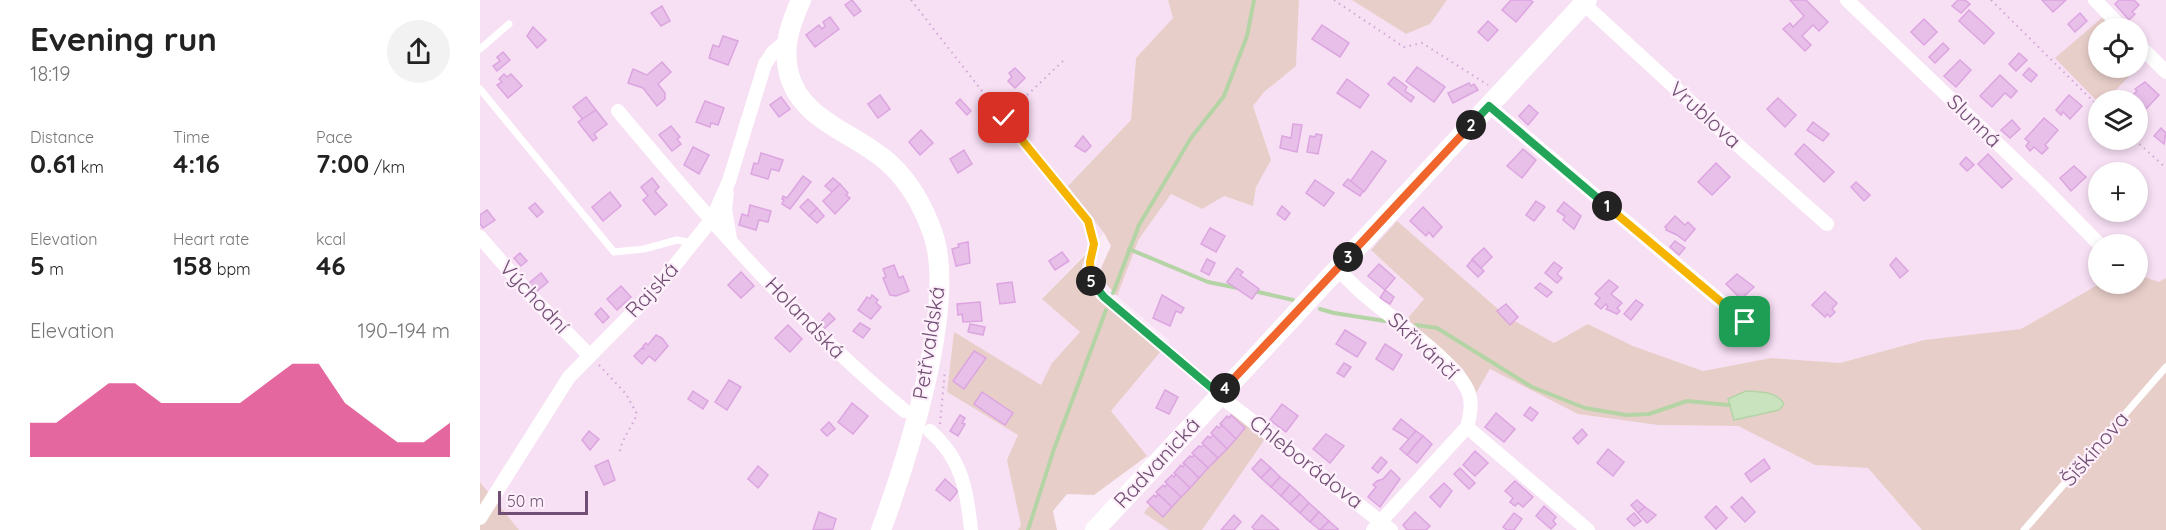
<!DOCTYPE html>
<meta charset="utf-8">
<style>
:root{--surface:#fff;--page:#f2f2f2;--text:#222;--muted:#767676;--accent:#db2777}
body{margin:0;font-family:Quicksand,sans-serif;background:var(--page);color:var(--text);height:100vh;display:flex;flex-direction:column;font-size:22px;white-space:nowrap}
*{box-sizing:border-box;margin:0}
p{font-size:20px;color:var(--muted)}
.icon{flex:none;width:33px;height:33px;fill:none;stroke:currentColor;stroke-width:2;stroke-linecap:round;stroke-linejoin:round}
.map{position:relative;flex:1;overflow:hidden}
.side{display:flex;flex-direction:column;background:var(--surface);width:480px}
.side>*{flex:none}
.tools{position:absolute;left:1608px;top:18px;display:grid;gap:12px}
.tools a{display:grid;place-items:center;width:60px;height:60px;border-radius:50%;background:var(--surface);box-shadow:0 3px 9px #0003;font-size:30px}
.scale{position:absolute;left:18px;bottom:15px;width:90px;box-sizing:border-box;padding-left:6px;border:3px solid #714f74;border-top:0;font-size:16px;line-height:21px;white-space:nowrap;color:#714f74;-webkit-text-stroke:4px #fef0fb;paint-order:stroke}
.pin{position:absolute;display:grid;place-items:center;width:51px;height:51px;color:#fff;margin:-26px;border-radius:12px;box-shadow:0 3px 9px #0006}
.km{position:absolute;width:30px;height:30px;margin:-15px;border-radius:50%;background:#222;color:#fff;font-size:16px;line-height:30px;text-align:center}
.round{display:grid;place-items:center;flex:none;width:63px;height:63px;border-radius:32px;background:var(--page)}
.headline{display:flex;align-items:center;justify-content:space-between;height:102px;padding:0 30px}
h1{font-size:33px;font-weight:800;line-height:45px}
.figures{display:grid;grid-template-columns:repeat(3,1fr);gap:9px;height:102px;padding:6px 30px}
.figures div{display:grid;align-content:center}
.figures b{font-size:26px;font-weight:800}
.figures small{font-size:16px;font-weight:400}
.figures p{font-size:16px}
.chart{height:168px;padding:12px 30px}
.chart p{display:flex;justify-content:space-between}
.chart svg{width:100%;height:108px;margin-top:6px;fill:var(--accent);opacity:.7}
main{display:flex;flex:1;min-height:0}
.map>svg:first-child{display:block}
.residential{fill:#f7dff4;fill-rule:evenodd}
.green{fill:#e8cec9}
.water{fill:#cae3bf;stroke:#b4d4a6;stroke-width:1.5}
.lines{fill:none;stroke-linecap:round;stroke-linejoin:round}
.stream{stroke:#b4d4a6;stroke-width:4}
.building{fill:#e7bfe9;stroke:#dca5e0;stroke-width:1.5}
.path{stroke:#d1a6d3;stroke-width:2;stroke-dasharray:1.5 4.5;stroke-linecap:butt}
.lane{stroke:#fff;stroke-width:7}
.street{stroke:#fff;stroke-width:14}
.secondary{stroke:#fff;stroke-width:20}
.split-1-casing{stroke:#fff;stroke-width:12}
.split-2-casing{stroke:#fff;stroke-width:12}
.split-3-casing{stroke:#fff;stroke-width:12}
.split-4-casing{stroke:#fff;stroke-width:12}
.split-5-casing{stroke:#fff;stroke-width:12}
.split-6-casing{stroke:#fff;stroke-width:12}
.split-1{stroke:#f5b400;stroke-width:8}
.split-2{stroke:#22a559;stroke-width:8}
.split-3{stroke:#f0652b;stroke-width:8}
.split-4{stroke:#f0652b;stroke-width:8}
.split-5{stroke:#22a559;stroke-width:8}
.split-6{stroke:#f5b400;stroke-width:8}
.labels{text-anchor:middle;stroke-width:4.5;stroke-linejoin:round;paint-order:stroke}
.street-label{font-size:21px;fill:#714f74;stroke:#fef0fb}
</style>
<main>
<section class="side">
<div class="headline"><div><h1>Evening run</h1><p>18:19</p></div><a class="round"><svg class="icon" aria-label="share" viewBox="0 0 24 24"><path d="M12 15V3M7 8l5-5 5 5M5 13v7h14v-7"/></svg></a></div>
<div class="figures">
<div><p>Distance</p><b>0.61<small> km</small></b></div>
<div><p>Time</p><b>4:16</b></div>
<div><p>Pace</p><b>7:00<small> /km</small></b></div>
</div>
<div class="figures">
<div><p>Elevation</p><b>5<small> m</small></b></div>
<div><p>Heart rate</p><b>158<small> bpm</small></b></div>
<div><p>kcal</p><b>46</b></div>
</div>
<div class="chart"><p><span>Elevation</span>190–194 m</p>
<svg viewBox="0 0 160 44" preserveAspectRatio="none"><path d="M0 44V30L10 30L20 22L30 14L40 14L50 22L60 22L70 22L80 22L90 14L100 6L110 6L120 22L130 30L140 38L150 38L160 30V44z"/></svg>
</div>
</section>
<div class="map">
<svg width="1686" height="530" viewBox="0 0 1686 530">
<rect width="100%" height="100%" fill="#fbeaf8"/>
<g class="residential">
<path d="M0 0H688L693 18 656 58 651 120 588 186 624 233 562 299 600 332 572 363 561 386 474 333 467 392 538 435 541 525 538 530H39L0 482Z"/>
<path d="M819 0H872L926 34 950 24 967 0H1686V278L1679 282 1658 275V244H1618L1619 284 1541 329 1444 340 1360 363 1291 358 1223 371 1153 346 1109 324 1074 343 1026 316 891 250 944 299 927 319 983 369 996 392 1010 369 1098 414 1178 425 1258 426 1335 465 1388 468 1442 530H626L679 472 631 411 690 341 637 296 659 239 691 194 721 209 743 196 773 206 776 187 791 160 773 106 784 92 816 66ZM1618 28H1658V68H1618ZM1618 100H1658V140H1618ZM1618 172H1658V212H1618Z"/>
</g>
<g class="green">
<path d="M688 0H819L816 66 784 92 773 106 791 160 776 187 773 206 744 196 722 209 691 194 659 239 637 296 627 285 621 268 631 246 624 233 588 186 651 120 656 58 693 18Z"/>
<path d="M872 0H967L950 24 926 34Z"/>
<path d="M1624 16 1635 28H1618V68H1658V53L1665 60 1626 100H1618V102L1575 58Z"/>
<path d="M917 221 1026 316 1074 343 1108 324 1153 346 1223 371 1291 358 1360 363 1444 340 1541 329 1619 284H1658V275L1679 282 1686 278V530H1442L1388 468 1335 465 1258 426 1178 425 1098 414 1010 369 996 393 983 369 927 319 944 299 891 250Z"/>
<path d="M607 253 600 272 617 299 682 350 631 411 667 456 614 495 587 494 573 511 577 530H538L541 525 527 460 538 435 467 392 474 332 561 385 572 363 600 332 562 299Z"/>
<path d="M756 410 787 436 722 530H689L664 513 670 505 683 517 765 429 751 415Z"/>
<path d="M0 482 39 530H0Z"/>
</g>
<path class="water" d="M1266 391C1279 392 1297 391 1304 404L1299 410 1254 420 1248 399Z"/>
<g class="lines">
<g class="stream">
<path d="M649 249 728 282 758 288"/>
<path d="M774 291 813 300"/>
<path d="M633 293 659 225 711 138 744 96 767 36 774 0"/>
<path d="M840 309 854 313 905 321"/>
<path d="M936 325 957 328 1052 387 1105 408 1146 415 1169 414 1207 401 1249 405"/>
<path d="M548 530 574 449 626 310"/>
</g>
</g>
<g class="building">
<path d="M372 0 381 11 374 16 365 5Z"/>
<path d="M1031 0H1050L1053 2 1036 22 1022 10Z"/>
<path d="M1310 0H1326L1348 22 1339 31 1333 25 1322 36 1331 45 1325 51 1303 29 1310 23 1313 27 1324 16Z"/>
<path d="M1478 0H1485L1490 4 1481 13 1472 6Z"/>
<path d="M1562 0H1586L1573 12Z"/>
<path d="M1639 0H1654L1659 5 1652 12 1655 14 1649 20 1635 4Z"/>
<path d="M182 6 190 21 181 26 171 13Z"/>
<path d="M1489 10 1514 33 1504 44 1479 21Z"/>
<path d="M1600 13 1607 21 1595 32 1588 24Z"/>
<path d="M350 17 359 29 335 47 326 35 339 25 342 29 345 26 343 22Z"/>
<path d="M1444 19 1457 32 1444 45 1431 32Z"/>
<path d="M1008 21 1018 30 1008 41 998 32Z"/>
<path d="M842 25 869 43 860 57 832 39Z"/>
<path d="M53 27 66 40 57 48 47 36Z"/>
<path d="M243 36 258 41 248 65 229 58 233 45 239 47Z"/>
<path d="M1463 43 1469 49 1455 63 1449 57Z"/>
<path d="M23 52 30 60 17 71 13 66 20 61 17 57Z"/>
<path d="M1539 53 1547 60 1536 71 1529 64Z"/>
<path d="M1480 60 1491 70 1476 87 1464 76Z"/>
<path d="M182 62 191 72 178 84 185 93V99L177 106 163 88 148 83 153 69 167 75Z"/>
<path d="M937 67 965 87 954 102 926 81Z"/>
<path d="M535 68 545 78 535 88 528 81 532 77 529 73Z"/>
<path d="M1549 68 1557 75 1551 82 1543 75Z"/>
<path d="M24 74 27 77 31 74 42 86 28 98 17 85 22 82 19 79Z"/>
<path d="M1520 75 1537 91 1531 98 1525 93 1512 107 1500 96Z"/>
<path d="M914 77 927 87 925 91 934 97 931 102 908 84Z"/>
<path d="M867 79 889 95 880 108 857 93Z"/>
<path d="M1665 82 1679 95 1666 109 1652 96 1657 91 1655 89Z"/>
<path d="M989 83 991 86 994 84 998 90 973 103 968 93Z"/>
<path d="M400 95 410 109 398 118 388 104Z"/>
<path d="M1589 95 1602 106 1590 119 1583 112 1581 115 1576 110Z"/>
<path d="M106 97 116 110 103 120 93 107Z"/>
<path d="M301 97 310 109 299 117 290 105Z"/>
<path d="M1298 98 1316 115 1305 127 1287 109Z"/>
<path d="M480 99 491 111 487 115 476 103Z"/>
<path d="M225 101 244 108 238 125 231 123 230 127 216 122Z"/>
<path d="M1049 105 1058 113 1048 125 1039 116Z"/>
<path d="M116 110 127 124 114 134 117 138 113 141 98 122Z"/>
<path d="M1564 118 1578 130 1565 145 1568 148 1562 154 1554 147 1550 151 1546 146 1549 142 1545 139Z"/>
<path d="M1532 120 1540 129 1530 138 1521 130Z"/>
<path d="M1333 122 1349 134 1343 141 1327 130Z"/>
<path d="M813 124 822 125 817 152 800 148 802 136 811 138Z"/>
<path d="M191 126 200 137 197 139 201 144 192 151 179 135Z"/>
<path d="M1681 128 1686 133 1684 144 1674 136Z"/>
<path d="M441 130 453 143 440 155 429 142Z"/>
<path d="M836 134 842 135 838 154 827 152 830 136 835 137Z"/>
<path d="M603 136 611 146 605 152 595 146Z"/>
<path d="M1324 144 1354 172 1344 182 1315 154Z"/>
<path d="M213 147 229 155 219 174 204 165Z"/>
<path d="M1043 149 1056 160 1042 178 1027 166Z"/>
<path d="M484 150 492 164 478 173 470 159Z"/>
<path d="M892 151 906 161 884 192 870 182Z"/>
<path d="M281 153 303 160 299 171 291 169 288 179 271 174 274 163 278 164Z"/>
<path d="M1508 154 1532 179 1522 188 1498 164Z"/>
<path d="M1486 157 1494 165 1487 171 1480 164Z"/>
<path d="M1236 163 1250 177 1232 195 1218 182Z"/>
<path d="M1594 166 1606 177 1591 191 1580 178Z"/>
<path d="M323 176 331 182 310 209 302 204 304 200 302 199 303 196 307 198Z"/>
<path d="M172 178 179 187 175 191 187 205 175 215 163 200 168 196 161 187Z"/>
<path d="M353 178 360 184 352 192 345 186Z"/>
<path d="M868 179 883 191 880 196 863 185Z"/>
<path d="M835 180 854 193 844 206 826 193Z"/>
<path d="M1376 182 1390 195 1384 201 1371 187Z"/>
<path d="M360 184 368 193 366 195 370 198 355 214 343 201Z"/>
<path d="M130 192 141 206 123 221 112 207Z"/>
<path d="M328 199 337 208 329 216 320 207Z"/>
<path d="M1056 201 1065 207 1054 221 1046 215Z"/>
<path d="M1084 202 1101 216 1094 229 1083 220 1085 216 1077 211Z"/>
<path d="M55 203 63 212 57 217 49 208Z"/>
<path d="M270 205 291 211 288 222 279 220 276 230 259 225 262 214 268 216Z"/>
<path d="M802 206 810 213 805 220 797 214Z"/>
<path d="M943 207 962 227 953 237 949 232 946 236 930 221Z"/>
<path d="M337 208 344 216 337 223 329 216Z"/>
<path d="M7 210 15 220 3 228 0 224V215Z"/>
<path d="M1195 216 1205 225 1208 222 1215 229 1205 241 1197 235 1186 230 1187 229 1185 227Z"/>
<path d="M730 228 745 236 736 252 721 244Z"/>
<path d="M1195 241 1205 248 1199 255 1190 247Z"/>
<path d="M488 242 490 263 476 266 472 249 479 247 478 244Z"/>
<path d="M1004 248 1012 257 1001 268 992 259Z"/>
<path d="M582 252 589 261 575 270 569 261Z"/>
<path d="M40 253 47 261 41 266 34 258Z"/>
<path d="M1416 258 1428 271 1420 278 1410 265Z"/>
<path d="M727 259 735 263 729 275 721 271Z"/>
<path d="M992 260 1004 271 998 277 987 266Z"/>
<path d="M1074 262 1082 268 1077 274 1082 278 1077 283 1065 273Z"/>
<path d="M899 264 915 278 905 290 888 276Z"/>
<path d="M414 265 419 278 423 276 429 291 416 296 410 295 403 278 406 277 403 269Z"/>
<path d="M757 268 763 272 760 275 779 289 772 299 747 282Z"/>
<path d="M261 272 274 286 261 298 248 285Z"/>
<path d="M61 273 68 282 56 292 49 283Z"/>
<path d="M1257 274 1274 287 1261 299 1246 284Z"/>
<path d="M1129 280 1138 287 1131 294 1142 303 1137 308 1140 311 1137 314 1126 309 1128 307 1126 304 1121 309 1115 304 1120 298 1115 294Z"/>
<path d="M532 282 535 302 520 304 517 284Z"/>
<path d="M1060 283 1072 292 1067 297 1055 288Z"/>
<path d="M141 286 151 297 137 310 127 299Z"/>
<path d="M905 290 914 297 910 304 900 298Z"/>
<path d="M1345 292 1357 303 1352 309 1355 312 1350 317 1347 314 1345 317 1332 305Z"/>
<path d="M392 295 398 300 396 303 401 307 391 319 378 310 387 297 390 299Z"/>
<path d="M682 295 704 308 701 313 696 311 690 326 673 318Z"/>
<path d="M1156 300 1163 305 1151 320 1144 314Z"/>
<path d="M500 302 502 321 483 322 482 314 478 315 477 304Z"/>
<path d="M1026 304 1038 317 1030 325 1017 311Z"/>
<path d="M121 308 129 317 123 323 115 314Z"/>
<path d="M349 313 355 319 344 329 339 324Z"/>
<path d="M380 323 390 329 383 338 373 331Z"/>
<path d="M490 324 505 327 503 335 488 332Z"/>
<path d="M308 325 322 339 310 352 295 338Z"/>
<path d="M865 330 886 343 877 357 856 344Z"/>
<path d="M176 335 182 338 188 346 175 361 169 356 162 364 154 356 162 348 164 349 163 346 166 343 168 345Z"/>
<path d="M905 344 922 355 913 370 896 359Z"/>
<path d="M494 351 506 358 484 389 473 381Z"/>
<path d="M864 363 871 367 864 377 857 373Z"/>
<path d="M249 380 261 387 247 410 235 402Z"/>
<path d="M685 390 698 397 689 414 676 408Z"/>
<path d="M213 391 228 401 223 409 208 399Z"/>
<path d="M502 392 533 413 525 425 494 404Z"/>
<path d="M372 403 388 416 373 434 358 422Z"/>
<path d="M802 404 818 416 806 432 790 420Z"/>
<path d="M1050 407 1058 413 1052 421 1044 415Z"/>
<path d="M1016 413 1035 429 1024 442 1005 427Z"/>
<path d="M480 415 485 418 482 423 485 424 478 436 470 431Z"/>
<path d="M751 415 765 428 756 439 740 424 747 416 749 418Z"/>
<path d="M921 419 936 431 929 439 913 429Z"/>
<path d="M349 422 355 429 347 436 341 430Z"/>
<path d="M742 425 756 439 747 449 731 433 737 426 739 428Z"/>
<path d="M1102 429 1107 435 1098 444 1093 438Z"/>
<path d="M109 431 119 439 110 450 102 440Z"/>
<path d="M936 431 943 436 927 455 920 449Z"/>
<path d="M846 434 864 446 850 463 833 449Z"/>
<path d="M733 435 747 449 738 458 722 443 728 436 730 438Z"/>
<path d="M943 436 952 444 937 463 927 455Z"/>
<path d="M724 445 738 458 728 468 712 453 719 446 721 447Z"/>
<path d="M1128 449 1144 462 1133 476 1117 463Z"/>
<path d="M995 451 1008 463 995 476 983 465Z"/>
<path d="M714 455 728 468 719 478 703 463 710 456 712 457Z"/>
<path d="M901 457 907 462 898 473 892 468Z"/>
<path d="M781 459 791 468 781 478 772 469Z"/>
<path d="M1284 459 1290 468 1271 482 1265 474Z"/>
<path d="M128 460 135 480 124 485 115 466Z"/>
<path d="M705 464 719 478 710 488 694 473 701 465 703 467Z"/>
<path d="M278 466 288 475 278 488 268 479Z"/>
<path d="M791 468 800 477 791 487 781 478Z"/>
<path d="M980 468 995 483 989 489 974 474Z"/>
<path d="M911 470 920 479 900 507 888 497 896 487 893 485 897 481 903 479Z"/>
<path d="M696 474 710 488 701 497 685 482 692 475 694 477Z"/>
<path d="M800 477 810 485 801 496 791 487Z"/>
<path d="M465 479 478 491 470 501 456 490Z"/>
<path d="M1035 481 1053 497 1043 507 1038 503 1035 506 1030 502 1033 498 1025 491Z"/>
<path d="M964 483 972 491 960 507 950 497Z"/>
<path d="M687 484 701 497 692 507 676 492 683 485 685 487Z"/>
<path d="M810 485 820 494 810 504 801 496Z"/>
<path d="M678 494 692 507 683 517 667 502 674 495 676 497Z"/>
<path d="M820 494 829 503 820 513 810 504Z"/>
<path d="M1262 497 1275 512 1265 522 1251 507Z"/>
<path d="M1157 500 1165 507 1158 513 1151 505Z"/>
<path d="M829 503 839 512 830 522 820 513Z"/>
<path d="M1064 506 1076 517 1073 521 1076 524 1071 529 1056 516Z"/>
<path d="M1236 506 1247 518 1236 529 1225 517Z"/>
<path d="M1165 507 1176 515 1167 523 1158 513Z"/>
<path d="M339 512 356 519 353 529 333 530Z"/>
<path d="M839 512 849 521 840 530 830 522Z"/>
<path d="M935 512 950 526 946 530H927L923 525Z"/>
<path d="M1034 513 1042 519 1034 530H1027L1023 527Z"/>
<path d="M1154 513 1161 521 1154 526 1147 519Z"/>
<path d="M754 515 761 522 754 530H741Z"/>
<path d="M782 515 799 530H775L772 527Z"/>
<path d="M849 521 858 529V530H840Z"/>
</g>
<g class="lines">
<g class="path">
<path d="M431 0 523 118"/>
<path d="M854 0 924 47 942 43 1008 85"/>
<path d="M1511 0 1618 106"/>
<path d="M583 61 523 118 608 221 614 244 610 280 624 297 728 385"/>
<path d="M1655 140 1686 168"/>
<path d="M119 365 146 394 157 414C151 429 141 439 139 455"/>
<path d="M460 424 465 370"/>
</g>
<g class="lane">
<path d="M0 49 29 24"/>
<path d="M0 89 134 252 164 249 197 240 213 243"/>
<path d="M1544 530 1686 367"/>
</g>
<g class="street">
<path d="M1367 0 1562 186 1619 244"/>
<path d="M1615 0 1642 28"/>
<path d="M1104 4 1252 140 1347 224"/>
<path d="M1658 44 1686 72"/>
<path d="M1009 106 1265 322"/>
<path d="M138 111C226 216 318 323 425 411"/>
<path d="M247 193 245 209 250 239"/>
<path d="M0 237 52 297 109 355"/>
<path d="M857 269C865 276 872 284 880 291 907 316 974 359 988 391 993 403 990 416 987 427L1108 530"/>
<path d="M739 395 911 530"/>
<path d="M450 431C482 459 487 490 491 530"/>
<path d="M0 518 89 377 175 290 232 219 249 181 285 64 293 52 306 41"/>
<path d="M893 530 987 427"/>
</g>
<g class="secondary">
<path d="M321 0C310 25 302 47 309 74 322 123 378 133 411 165 431 184 444 208 453 234 477 304 427 460 401 530"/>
<path d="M615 530 1107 0"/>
</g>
</g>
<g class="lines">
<g class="split-1-casing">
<path id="split-1" d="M1127 206 1265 322"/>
</g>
<g class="split-2-casing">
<path id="split-2" d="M991 125 1009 106 1127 206"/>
</g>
<g class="split-3-casing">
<path id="split-3" d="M868 257 991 125"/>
</g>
<g class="split-4-casing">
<path id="split-4" d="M745 388 868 257"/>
</g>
<g class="split-5-casing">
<path id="split-5" d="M611 281 624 297 740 395 745 388"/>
</g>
<g class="split-6-casing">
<path id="split-6" d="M524 118 608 221 614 244 610 262 611 281"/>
</g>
<use href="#split-1" class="split-1"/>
<use href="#split-2" class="split-2"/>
<use href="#split-3" class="split-3"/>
<use href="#split-4" class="split-4"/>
<use href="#split-5" class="split-5"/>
<use href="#split-6" class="split-6"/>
</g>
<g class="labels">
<g class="street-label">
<text transform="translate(1225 115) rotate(42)" y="7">Vrublova</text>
<text transform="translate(1494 121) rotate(44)" y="7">Slunná</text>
<text transform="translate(172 290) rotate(-47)" y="7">Rajská</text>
<text transform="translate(54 297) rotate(47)" y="7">Východní</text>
<text transform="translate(325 318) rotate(46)" y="7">Holandská</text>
<text transform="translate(449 343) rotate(-81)" y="7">Petřvaldská</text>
<text transform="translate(943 346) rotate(43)" y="7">Skřivánčí</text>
<text transform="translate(1615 449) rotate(-49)" y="7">Šiškinova</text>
<text transform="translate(826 462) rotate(38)" y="7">Chleborádova</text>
<text transform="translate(677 463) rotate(-47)" y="7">Radvanická</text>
</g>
</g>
</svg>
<div class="tools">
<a><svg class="icon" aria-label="locate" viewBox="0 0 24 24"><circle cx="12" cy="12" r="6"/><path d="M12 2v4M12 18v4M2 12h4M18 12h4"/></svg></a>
<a><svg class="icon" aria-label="layers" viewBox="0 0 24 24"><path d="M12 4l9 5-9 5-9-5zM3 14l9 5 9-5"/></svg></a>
<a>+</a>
<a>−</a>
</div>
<div class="scale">50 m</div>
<div class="pin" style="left:1265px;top:322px;background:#1e9e55"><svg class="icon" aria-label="arrive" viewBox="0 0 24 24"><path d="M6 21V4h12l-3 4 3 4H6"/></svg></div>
<div class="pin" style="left:524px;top:118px;background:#d93025"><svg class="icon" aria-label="check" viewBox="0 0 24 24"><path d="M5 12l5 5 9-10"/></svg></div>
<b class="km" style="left:1127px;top:206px">1</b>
<b class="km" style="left:991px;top:125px">2</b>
<b class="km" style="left:868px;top:257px">3</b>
<b class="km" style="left:745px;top:388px">4</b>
<b class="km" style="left:611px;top:281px">5</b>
</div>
</main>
